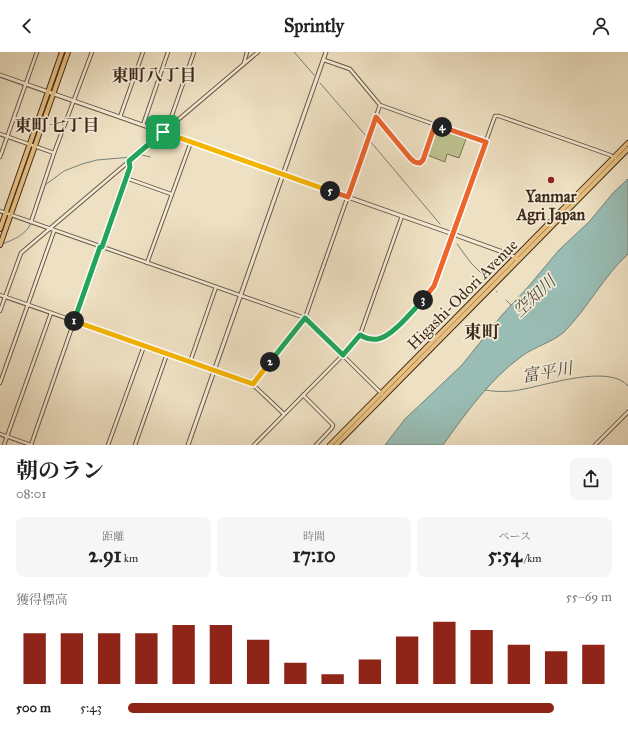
<!DOCTYPE html>
<html lang="ja">
<meta charset="utf-8">
<style>
:root{--surface:#fff;--page:#f6f6f6;--text:#222;--muted:#767676;--accent:#8f2418}
body{margin:0;font-family:"IM FELL Great Primer","Noto Serif JP",serif;background:var(--page);color:var(--text);height:100vh;display:flex;flex-direction:column;font-size:15px;white-space:nowrap}
*{box-sizing:border-box;margin:0}
p{font-size:13px;color:var(--muted)}
.icon{flex:none;width:22px;height:22px;fill:none;stroke:currentColor;stroke-width:2;stroke-linecap:round;stroke-linejoin:round}
.map{position:relative;height:393px;overflow:hidden}
.drawer{display:flex;flex-direction:column;background:var(--surface);flex:1}
.drawer>*{flex:none}
.pin{position:absolute;display:grid;place-items:center;width:34px;height:34px;color:#fff;margin:-17px;border-radius:8px;box-shadow:0 2px 6px #0006}
.km{position:absolute;width:20px;height:20px;margin:-10px;border-radius:50%;background:#222;color:#fff;font-size:11px;line-height:20px;text-align:center}
.round{display:grid;place-items:center;flex:none;width:42px;height:42px;border-radius:8px;background:var(--page)}
.overview{display:flex;align-items:center;justify-content:space-between;height:68px;padding:0 16px}
h1{font-size:22px;font-weight:700;line-height:30px}
.stats{display:grid;grid-template-columns:repeat(3,1fr);gap:6px;height:68px;padding:4px 16px}
.stats div{display:grid;align-content:center;border-radius:8px;background:var(--page);text-align:center}
.stats b{font-size:20px;font-weight:700}
.stats small{font-size:11px;font-weight:400}
.stats p{font-size:11px}
.chart{height:112px;padding:8px 16px}
.chart p{display:flex;justify-content:space-between}
.chart svg{width:100%;height:72px;margin-top:4px;stroke:var(--accent);stroke-width:6}
ul{padding:0 16px;list-style:none;font-size:13px}
li{display:grid;grid-template-columns:64px 48px 1fr;align-items:center;height:30px}
li i{height:10px;border-radius:5px;background:var(--accent)}
header{display:flex;justify-content:space-between;align-items:center;height:52px;padding:0 16px;background:var(--surface);font-size:18px;font-weight:700}
.map>svg:first-child{display:block}
.green{fill:#bdc190;stroke:#7e7656}
.water{fill:#99bdb5;stroke:#758277}
.lines{fill:none;stroke-linecap:round;stroke-linejoin:round}
.stream{stroke:#758277;stroke-width:1}
.minor-casing{stroke:#6a5845;stroke-width:4.5}
.tertiary-casing{stroke:#6a5845;stroke-width:5}
.trunk-casing{stroke:#3e2a1b;stroke-width:6}
.minor{stroke:#f4ebd7;stroke-width:2.5}
.tertiary{stroke:#f4ebd7;stroke-width:3}
.trunk{stroke:#e7c081;stroke-width:4}
.split-1-casing{stroke:#fff;stroke-width:8}
.split-2-casing{stroke:#fff;stroke-width:8}
.split-3-casing{stroke:#fff;stroke-width:8}
.split-4-casing{stroke:#fff;stroke-width:8}
.split-5-casing{stroke:#fff;stroke-width:8}
.split-6-casing{stroke:#fff;stroke-width:8}
.split-1{stroke:#22a559;stroke-width:5}
.split-2{stroke:#f5b400;stroke-width:5}
.split-3{stroke:#22a559;stroke-width:5}
.split-4{stroke:#f0652b;stroke-width:5}
.split-5{stroke:#f0652b;stroke-width:5}
.split-6{stroke:#f5b400;stroke-width:5}
.poi-dot{fill:#8f2418;stroke:#f4ebd7;stroke-width:1.5}
.labels{text-anchor:middle;stroke-width:3.5;stroke-linejoin:round;paint-order:stroke}
.poi-label{font-size:16px;font-weight:bold;fill:#3e2a1b;stroke:#f4ebd7}
.street-label{font-size:16px;fill:#3e2a1b;stroke:#f4ebd7}
.neighbourhood-label{font-size:17px;font-weight:bold;fill:#3e2a1b;stroke:#f4ebd7}
.water-label{font-size:17px;font-style:italic;fill:#554f42;stroke:#f4ebd7}
.quarter-label{font-size:18px;font-weight:bold;fill:#3e2a1b;stroke:#f4ebd7}
</style>
<header><svg class="icon" aria-label="back" viewBox="0 0 24 24"><path d="M15 5l-7 7 7 7"/></svg>Sprintly<svg class="icon" aria-label="person" viewBox="0 0 24 24"><circle cx="12" cy="8" r="4"/><path d="M4 21q1-7 8-7t8 7"/></svg></header>
<div class="map">
<svg width="628" height="393" viewBox="0 0 628 393">
<rect width="100%" height="100%" fill="#eee0c2"/>
<filter id="stains"><feTurbulence type="fractalNoise" baseFrequency=".005" numOctaves="4"/><feColorMatrix values="0 0 0 0 .2 0 0 0 0 .09 0 0 0 0 .02 0 0 0 .5 -.17"/></filter>
<radialGradient id="worn" r=".72"><stop offset=".6" stop-color="#630" stop-opacity="0"/><stop offset="1" stop-color="#630" stop-opacity=".3"/></radialGradient>
<path class="green" d="M438 77 466 87 459 106 447 102 445 110 427 103 436 78Z"/>
<path class="water" d="M628 127V202C603 225 588 256 564 280 553 290 534 295 522 304 490 327 466 361 443 393H385L405 367 462 313 502 263 528 235 559 198 589 170 613 141Z"/>
<g class="lines">
<g class="stream">
<path d="M294 0 314 23"/>
<path d="M320 31 366 84"/>
<path d="M370 89 440 172"/>
<path d="M137 104 142 103 150 105"/>
<path d="M36 159 45 133 64 119 82 112 97 108 132 105"/>
<path d="M2 192C13 188 26 183 31 171"/>
<path d="M457 192 471 211 485 225"/>
<path d="M496 239 497 240"/>
<path d="M506 248 511 253"/>
<path d="M485 338C497 340 508 340 519 338 544 334 610 311 628 334"/>
</g>
<g class="minor-casing">
<g id="minor">
<path d="M324 8 350 17 380 53 486 91"/>
<path d="M244 11 247 0"/>
<path d="M120 65 143 0"/>
<path d="M376 66 410 106C413 109 415 111 420 111L423 108 435 73"/>
<path d="M175 71 172 63 194 0"/>
<path d="M143 73 168 0"/>
<path d="M0 82 54 101"/>
<path d="M0 105 37 0"/>
<path d="M126 126 171 142"/>
<path d="M0 159 305 266 382 342"/>
<path d="M31 170 54 101 92 0"/>
<path d="M102 195 130 115 129 110"/>
<path d="M147 211 191 90"/>
<path d="M0 243 250 330 284 362"/>
<path d="M0 259 21 201 258 0"/>
<path d="M360 283 372 288 384 286 404 268 432 238 495 64H499L610 103 615 106"/>
<path d="M190 310 216 235"/>
<path d="M0 331 54 179"/>
<path d="M253 332 305 266 380 53"/>
<path d="M303 343 333 373 332 376 316 393"/>
<path d="M0 382 31 393"/>
<path d="M4 393 51 261"/>
<path d="M31 393 100 195"/>
<path d="M108 393 144 294"/>
<path d="M135 393 167 302"/>
<path d="M254 393 343 303 360 283 402 164"/>
<path d="M595 393 628 360"/>
</g>
</g>
<g class="tertiary-casing">
<g id="tertiary">
<path d="M0 23 453 182 511 203 517 207"/>
<path d="M188 393 326 0"/>
</g>
</g>
<g class="trunk-casing">
<g id="trunk">
<path d="M0 177 62 0"/>
<path d="M0 193 68 0"/>
<path d="M330 393 628 91"/>
<path d="M336 393 628 97"/>
</g>
</g>
<use href="#minor" class="minor"/>
<use href="#tertiary" class="tertiary"/>
<use href="#trunk" class="trunk"/>
</g>
<g class="lines">
<g class="split-1-casing">
<path id="split-1" d="M74 269 100 195H102L130 115 129 109 163 80"/>
</g>
<g class="split-2-casing">
<path id="split-2" d="M74 269 253 332 270 310"/>
</g>
<g class="split-3-casing">
<path id="split-3" d="M270 310 305 266 343 303 360 283C365 286 371 288 378 287 392 285 413 258 423 248"/>
</g>
<g class="split-4-casing">
<path id="split-4" d="M423 248 434 234 486 90 442 75"/>
</g>
<g class="split-5-casing">
<path id="split-5" d="M330 139 348 145 376 65 410 106C413 109 415 111 420 111L423 108 435 73 442 75"/>
</g>
<g class="split-6-casing">
<path id="split-6" d="M163 80 330 139"/>
</g>
<use href="#split-1" class="split-1"/>
<use href="#split-2" class="split-2"/>
<use href="#split-3" class="split-3"/>
<use href="#split-4" class="split-4"/>
<use href="#split-5" class="split-5"/>
<use href="#split-6" class="split-6"/>
</g>
<circle class="poi-dot" cx="551" cy="128" r="4"/>
<g class="labels">
<g class="poi-label">
<text x="551" y="150">Yanmar<tspan x="551" dy="18">Agri Japan</tspan></text>
</g>
<g class="street-label">
<text transform="translate(462 242) rotate(-45)" y="6">Higashi-Odori Avenue</text>
</g>
<g class="neighbourhood-label">
<text x="154" y="29">東町八丁目</text>
<text x="57" y="79">東町七丁目</text>
</g>
<g class="water-label">
<text transform="translate(534 244) rotate(-43)" y="6">空知川</text>
<text transform="translate(547 320) rotate(-10)" y="6">富平川</text>
</g>
<g class="quarter-label">
<text x="482" y="286">東町</text>
</g>
</g>
<rect width="100%" height="100%" filter="url(#stains)"/>
<rect width="100%" height="100%" fill="url(#worn)"/>
</svg>
<div class="pin" style="left:163px;top:80px;background:#1e9e55"><svg class="icon" aria-label="arrive" viewBox="0 0 24 24"><path d="M6 21V4h12l-3 4 3 4H6"/></svg></div>
<b class="km" style="left:74px;top:269px">1</b>
<b class="km" style="left:270px;top:310px">2</b>
<b class="km" style="left:423px;top:248px">3</b>
<b class="km" style="left:442px;top:75px">4</b>
<b class="km" style="left:330px;top:139px">5</b>
</div>
<section class="drawer">
<div class="overview"><div><h1>朝のラン</h1><p>08:01</p></div><a class="round"><svg class="icon" aria-label="share" viewBox="0 0 24 24"><path d="M12 15V3M7 8l5-5 5 5M5 13v7h14v-7"/></svg></a></div>
<div class="stats">
<div><p>距離</p><b>2.91<small> km</small></b></div>
<div><p>時間</p><b>17:10</b></div>
<div><p>ペース</p><b>5:54<small> /km</small></b></div>
</div>
<div class="chart"><p><span>獲得標高</span>55–69 m</p>
<svg viewBox="0 0 160 44" preserveAspectRatio="none"><path d="M5 44V13M15 44V13M25 44V13M35 44V13M45 44V8M55 44V8M65 44V17M75 44V31M85 44V38M95 44V29M105 44V15M115 44V6M125 44V11M135 44V20M145 44V24M155 44V20"/></svg>
</div>
<ul>
<li><b>500 m</b>5:43<i style="width:88%"></i></li>
</ul>
</section>
